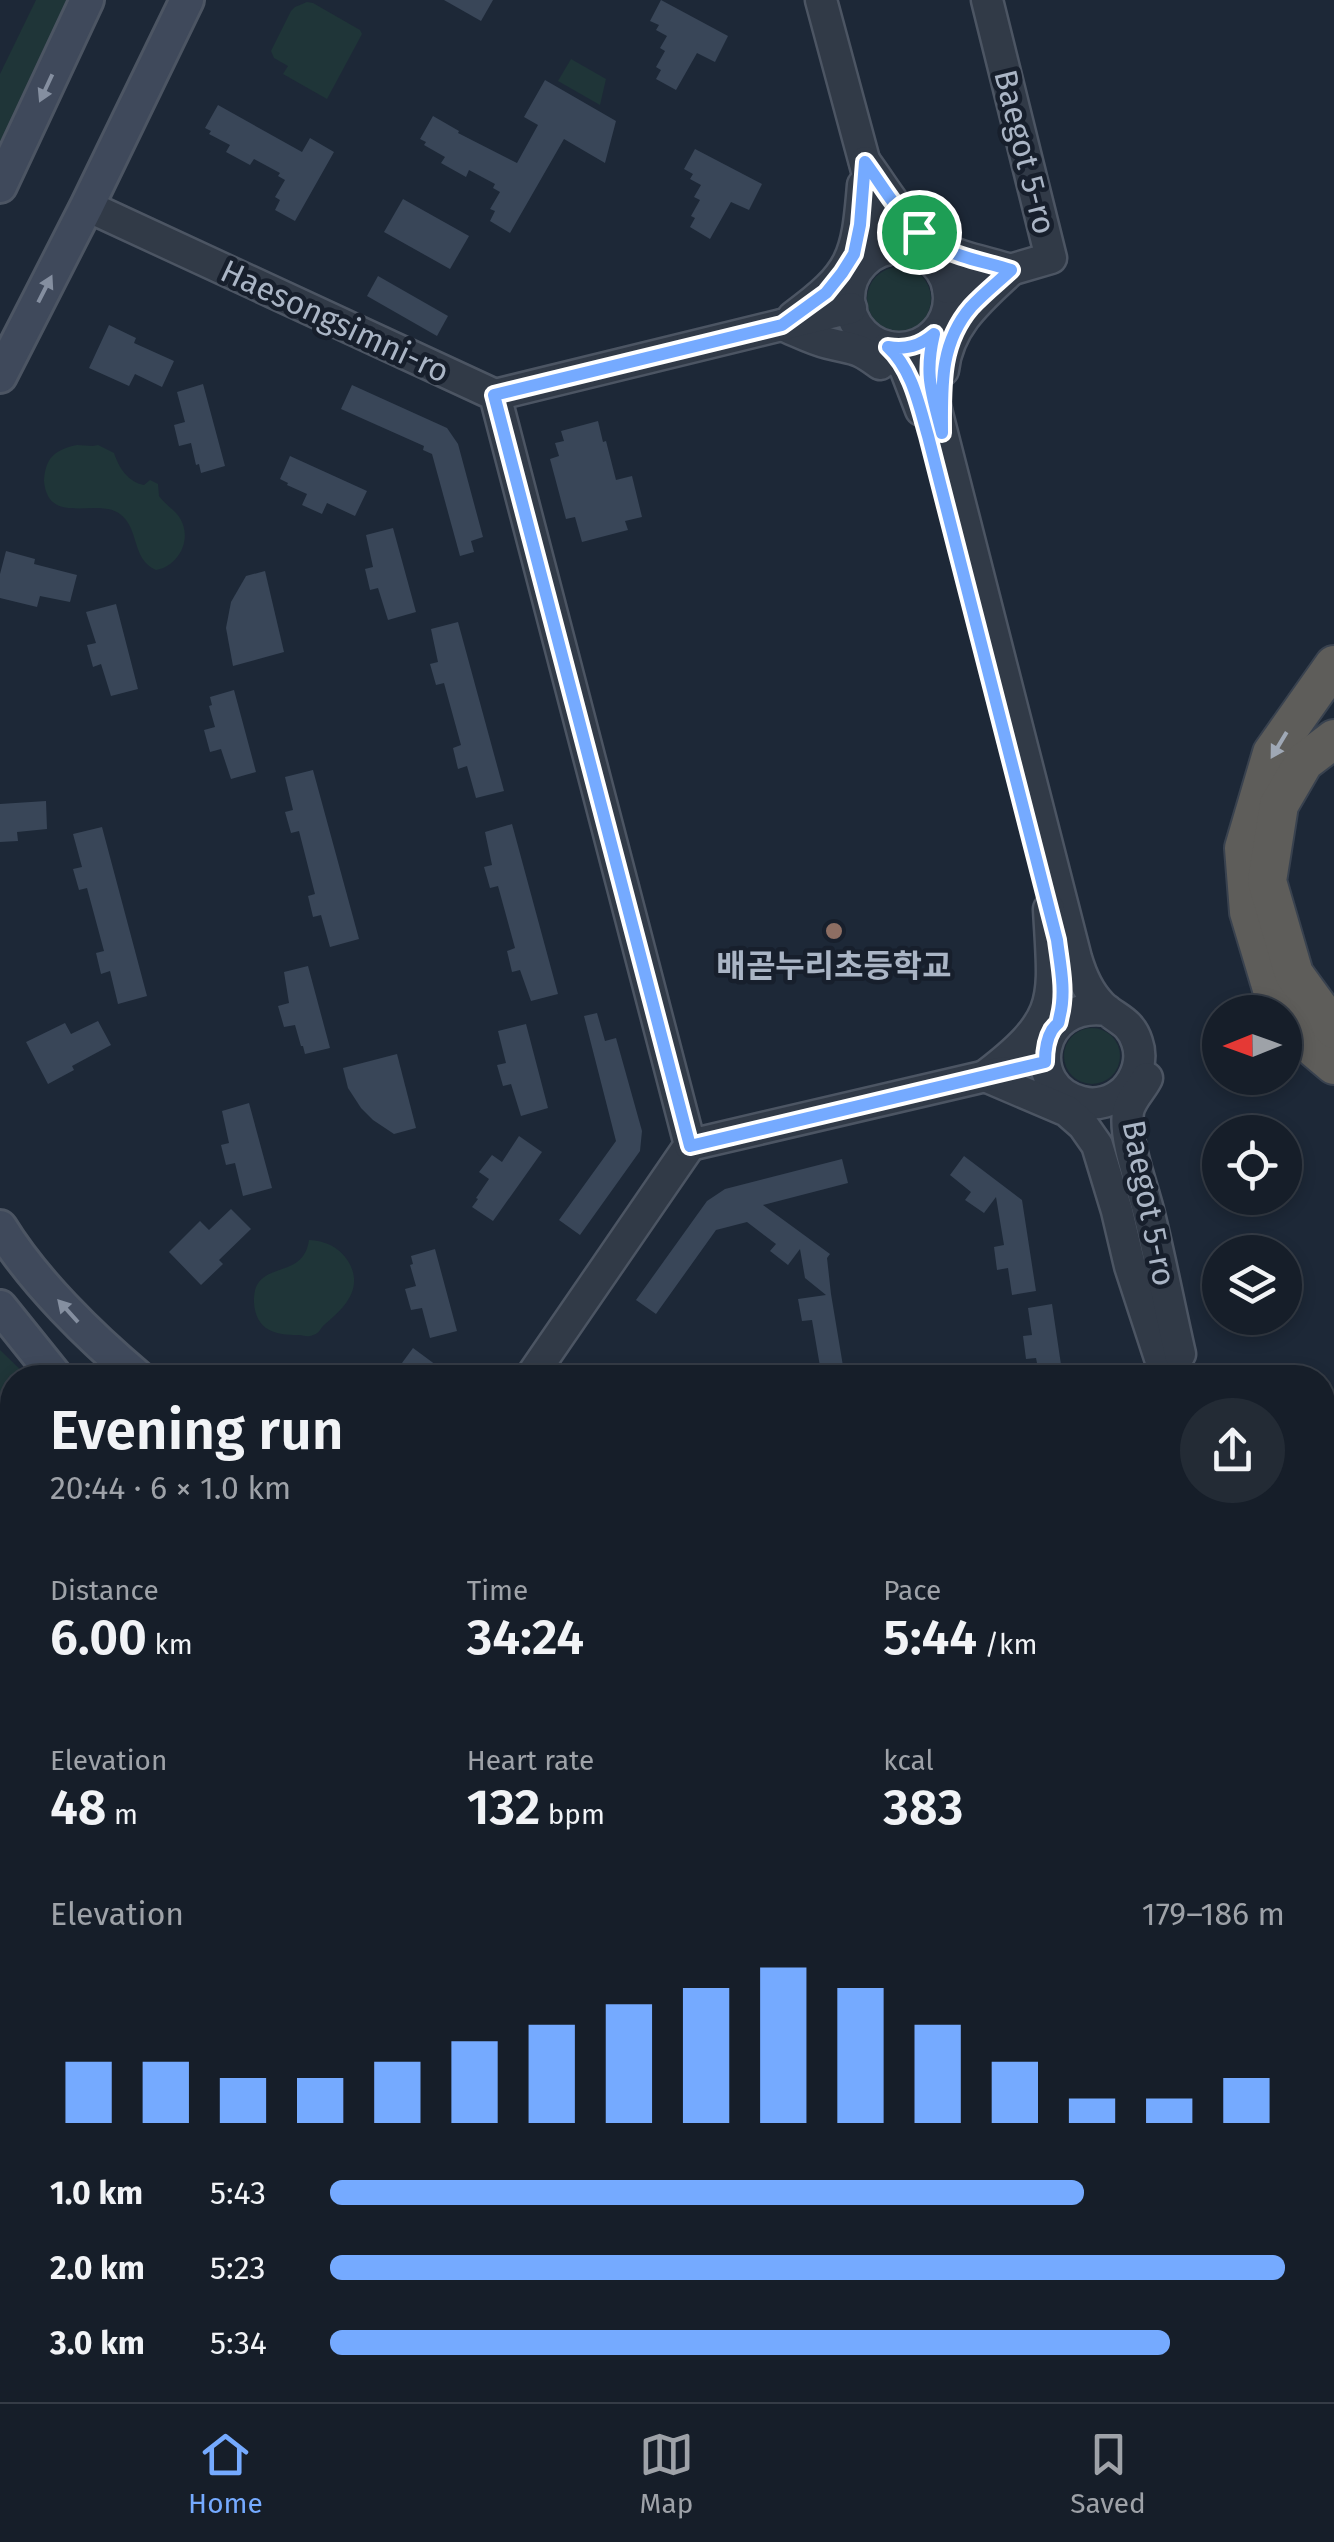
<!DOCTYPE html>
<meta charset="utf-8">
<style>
:root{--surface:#161e29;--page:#232b35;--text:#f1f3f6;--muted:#9ea2a8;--line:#353c46;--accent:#75aaff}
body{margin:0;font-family:"Fira Sans","Noto Sans KR",sans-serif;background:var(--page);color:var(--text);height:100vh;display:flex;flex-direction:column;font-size:38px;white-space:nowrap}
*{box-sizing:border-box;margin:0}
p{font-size:32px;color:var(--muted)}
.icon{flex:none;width:55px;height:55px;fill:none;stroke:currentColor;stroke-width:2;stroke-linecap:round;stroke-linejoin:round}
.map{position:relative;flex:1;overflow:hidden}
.sheet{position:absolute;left:0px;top:1365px;width:1335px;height:1038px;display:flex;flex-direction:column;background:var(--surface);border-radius:40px 40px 0 0;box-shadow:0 5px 15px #0003,0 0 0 2px var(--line)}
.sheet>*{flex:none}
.needle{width:65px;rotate:269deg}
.buttons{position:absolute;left:1202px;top:995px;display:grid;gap:20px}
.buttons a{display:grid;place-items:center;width:100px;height:100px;border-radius:50%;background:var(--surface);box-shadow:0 5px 15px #0003,0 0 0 2px var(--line);font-size:50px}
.pin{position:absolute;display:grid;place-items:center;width:85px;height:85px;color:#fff;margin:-42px;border:5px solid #fff;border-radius:50%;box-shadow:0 2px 10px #0007}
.round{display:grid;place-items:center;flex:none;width:105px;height:105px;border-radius:52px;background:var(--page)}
.overview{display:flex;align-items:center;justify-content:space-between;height:170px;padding:0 50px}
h1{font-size:55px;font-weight:600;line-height:75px}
.figures{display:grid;grid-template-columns:repeat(3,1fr);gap:15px;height:170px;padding:10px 50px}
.figures div{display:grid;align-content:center}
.figures b{font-size:50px;font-weight:600}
.figures small{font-size:28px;font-weight:400}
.figures p{font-size:28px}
.chart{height:280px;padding:20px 50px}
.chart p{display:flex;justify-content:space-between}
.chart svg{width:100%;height:180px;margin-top:10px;stroke:var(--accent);stroke-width:6}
ul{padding:0 50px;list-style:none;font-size:32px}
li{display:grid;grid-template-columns:160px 120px 1fr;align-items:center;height:75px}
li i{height:25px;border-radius:12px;background:var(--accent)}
.menu{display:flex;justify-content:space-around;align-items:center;height:140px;border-top:2px solid var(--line);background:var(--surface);font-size:28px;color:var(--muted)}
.menu a{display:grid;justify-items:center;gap:5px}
.menu .current{color:var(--accent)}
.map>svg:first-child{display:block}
.green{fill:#1f3538}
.water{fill:#2f4360}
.building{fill:#394658}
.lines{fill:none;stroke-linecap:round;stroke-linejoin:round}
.pedestrian-casing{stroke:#4c5563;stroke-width:22}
.tertiary-casing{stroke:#4c5563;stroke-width:35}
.secondary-casing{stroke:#4c5563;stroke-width:38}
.trunk-casing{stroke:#39424f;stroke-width:42}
.pedestrian{stroke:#313a47;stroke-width:18}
.tertiary{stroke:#313a47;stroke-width:30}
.secondary{stroke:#3f495b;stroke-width:32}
.trunk{stroke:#5e5d5a;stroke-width:38}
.oneway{fill:#858fa0}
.oneway2{fill:#9fa8b5}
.route-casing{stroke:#fff;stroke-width:20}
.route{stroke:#75aaff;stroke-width:12}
.education-dot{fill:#8d6e63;stroke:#171f2c;stroke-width:4}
.labels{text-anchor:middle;stroke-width:9;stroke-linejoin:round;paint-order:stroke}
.street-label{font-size:32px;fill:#aab5c5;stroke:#171f2c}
.poi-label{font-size:32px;font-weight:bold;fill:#aab5c5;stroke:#171f2c}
</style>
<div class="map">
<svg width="1334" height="2402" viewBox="0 0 1334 2402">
<rect width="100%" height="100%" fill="#1d2837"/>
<g class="green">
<path d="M36 0H72L0 154V74Z"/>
<path d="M307 2 313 3 360 30 362 34 327 99 283 74 288 66 274 58 271 51 291 11 295 7Z"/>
<path d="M571 59 606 79 600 105 558 81Z"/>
<circle cx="899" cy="299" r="32"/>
<path d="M77 445 93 446 98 445 114 453C119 468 128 482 144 485L150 480 158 484 159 496C165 505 176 510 181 520 192 541 178 566 156 570 131 559 140 529 120 514 97 497 48 527 44 481 44 474 46 465 50 459 57 450 67 447 77 445Z"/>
<circle cx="1092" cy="1056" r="28"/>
<path d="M309 1240C325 1241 338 1246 348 1261 365 1289 343 1309 324 1325 319 1330 320 1333 313 1335 306 1338 305 1335 298 1335 276 1335 256 1331 254 1303 252 1257 303 1283 309 1240Z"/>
<path d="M0 1350 28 1377 12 1378V1528L0 1519Z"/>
<path d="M1323 2328 1334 2336V2402H1221L1204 2390H1322Z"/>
</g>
<path class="water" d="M0 1609 12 1617V2390H1091L1107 2402H0Z"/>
<g class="building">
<path d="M444 0H493L481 21Z"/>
<path d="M661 0 728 36 715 62 697 53 676 90 656 79 661 70 656 67 665 51 660 48 667 36 656 30 659 25 650 21Z"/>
<path d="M545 80 616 121 605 163 564 139 510 233 490 221 495 211 490 209 500 192 493 188 495 184 469 170 466 177 441 163 445 157 424 145 426 142 420 139 433 116 459 131 458 133 517 163 538 125 524 117Z"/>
<path d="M218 105 302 152 310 138 334 152 295 221 275 210 280 200 275 197 285 180 278 176 280 173 254 159 250 165 226 152 230 145 209 134 211 131 205 128Z"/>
<path d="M695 149 762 184 749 210 731 202 710 239 690 227 695 218 691 216 700 200 694 197 701 185 690 179 693 174 684 169Z"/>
<path d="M403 199 469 236 450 269 384 232Z"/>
<path d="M378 276 448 316 437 336 367 296Z"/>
<path d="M109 325 136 338 134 343 174 361 162 387 135 374 129 386 89 368Z"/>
<path d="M203 384 225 466 201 473 199 464 196 465 191 443 179 446 174 425 185 422 177 392Z"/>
<path d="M352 385 447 428 458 444 483 537 471 541 474 552 460 556 432 454 423 450 424 446 341 409Z"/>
<path d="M598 421 603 442 606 441 616 480 632 476 642 517 625 521 628 530 582 542 575 517 566 519 550 459 559 456 555 443 564 441 561 431Z"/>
<path d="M290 456 367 491 355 516 327 503 322 514 302 505 307 494 287 485 288 483 280 479Z"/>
<path d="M393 528 416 612 388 620 378 588 370 590 365 569 373 567 366 535Z"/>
<path d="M6 551 35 559 34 564 77 575 70 602 40 596 37 607 0 598V574Z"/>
<path d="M265 571 284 652 233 666 226 628 231 602 246 576Z"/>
<path d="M116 604 138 689 111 696 101 664 93 667 87 645 96 643 86 612Z"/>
<path d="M458 622 504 791 476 798 467 766 458 769 453 748 461 745 444 683 436 685 430 664 438 662 431 629Z"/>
<path d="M234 690 256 772 231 779 221 749 210 752 204 730 215 727 209 706 212 705 210 697Z"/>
<path d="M313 770 359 939 330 947 321 915 313 917 308 896 315 894 299 831 291 833 285 812 293 810 285 777Z"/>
<path d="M46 801 47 829 17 832 18 841 0 842V804Z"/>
<path d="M512 824 558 994 531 1001 520 970 512 972 507 951 515 948 498 886 490 888 484 867 492 865 485 832Z"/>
<path d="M102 827 147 996 118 1004 110 971 101 974 96 953 104 951 87 888 79 890 73 869 82 867 73 834Z"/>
<path d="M308 966 330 1048 305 1054 303 1046H301L295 1025 284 1027 278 1006 289 1003 284 972Z"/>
<path d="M597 1013 605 1041 616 1038 642 1131 640 1151 580 1235 559 1220 616 1141 584 1016Z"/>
<path d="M98 1021 111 1045 72 1066 74 1070 48 1084 26 1042 65 1023 71 1034Z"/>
<path d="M526 1024 548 1108 521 1116 511 1084 503 1086 497 1065 506 1063 498 1031Z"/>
<path d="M397 1054 416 1128 394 1134 373 1120 361 1108 348 1088 343 1068Z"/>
<path d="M249 1103 272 1188 243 1196 235 1163 226 1165 221 1145 229 1143 222 1111Z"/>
<path d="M519 1136 542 1152 493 1221 472 1207 478 1199 476 1198 489 1179 479 1172 492 1155 502 1162Z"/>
<path d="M964 1156 1022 1200 1036 1291 1012 1295 1008 1268 997 1270 994 1247 1004 1245 996 1197 984 1213 965 1200 971 1192 950 1175Z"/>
<path d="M842 1159 848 1183 763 1205 830 1254 827 1258 831 1294 845 1378H822L812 1320 802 1321 798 1299 826 1295 805 1278 800 1249 788 1265 770 1251 776 1244 747 1222 716 1230 656 1314 636 1300 707 1201 725 1189Z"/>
<path d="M231 1209 251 1229 219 1260 223 1264 201 1285 169 1252 200 1221 209 1230Z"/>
<path d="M435 1249 457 1331 430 1338 422 1308 411 1310 405 1289 416 1286 410 1265 413 1264 411 1256Z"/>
<path d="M1052 1304 1063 1378H1040L1036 1358 1026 1359 1023 1336 1032 1335 1028 1308Z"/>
<path d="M413 1348 436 1365 427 1378H391Z"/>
</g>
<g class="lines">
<g class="pedestrian-casing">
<g id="pedestrian">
<path d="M0 2024 12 2007"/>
<path d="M1247 2390 1256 2402"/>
</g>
</g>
<g class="tertiary-casing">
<g id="tertiary">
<path d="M821 0 888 249"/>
<path d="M865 162C886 190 906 228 936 245 959 258 986 262 1011 270 980 299 948 325 943 370"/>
<path d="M87 206 495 395 690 1145 530 1378"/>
<circle cx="899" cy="298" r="50"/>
<path d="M948 288 1051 258 987 0"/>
<path d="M793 317C853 273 857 258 863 185"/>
<path d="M782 325C797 331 812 339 828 343 855 350 856 346 880 364"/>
<path d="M934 334 928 359 931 390 1076 958C1081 975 1088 992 1101 1005 1115 1019 1130 1020 1137 1042 1143 1059 1137 1078 1124 1091 1113 1101 1097 1106 1082 1102 1023 1088 1037 1000 1107 1010"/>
<path d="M888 347 905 368 921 410"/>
<path d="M495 395 851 308"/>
<path d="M1049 909C1054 1001 1062 1017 985 1076L1067 1111 1083 1125 1097 1145 1117 1211 1130 1266 1160 1358"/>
<path d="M1147 1078C1142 1089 1130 1099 1128 1112 1124 1138 1141 1183 1148 1210 1160 1258 1169 1306 1180 1354"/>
<path d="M690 1145 1003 1072"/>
</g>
</g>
<g class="secondary-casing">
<g id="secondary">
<path d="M0 186 87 0"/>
<path d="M0 376 87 206 187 0"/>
<path d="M0 1227C33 1281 90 1337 139 1378"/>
<path d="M0 1307 57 1378"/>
<path d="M1322 2283 1334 2291"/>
</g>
</g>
<g class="trunk-casing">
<g id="trunk">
<path d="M1334 665 1272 753 1244 848 1249 912 1272 989 1315 1049 1334 1065"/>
<path d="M1334 739 1304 762 1279 805 1267 881 1294 974 1334 1029"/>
</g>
</g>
<use href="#pedestrian" class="pedestrian"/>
<use href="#tertiary" class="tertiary"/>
<use href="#secondary" class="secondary"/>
<use href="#trunk" class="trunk"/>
</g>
<defs><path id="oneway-solid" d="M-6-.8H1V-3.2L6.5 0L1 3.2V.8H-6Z" transform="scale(2.5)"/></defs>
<g class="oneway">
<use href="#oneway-solid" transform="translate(46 88) rotate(115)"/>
<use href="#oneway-solid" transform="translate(45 289) rotate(-63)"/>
<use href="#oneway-solid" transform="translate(68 1311) rotate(-132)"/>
</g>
<use class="oneway2" href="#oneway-solid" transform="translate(1279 745) rotate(121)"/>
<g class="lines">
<g class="route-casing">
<path id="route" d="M865 162C885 189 906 228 936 245 959 258 986 262 1011 270 998 282 983 294 971 307 939 344 942 388 942 433 932 393 924 376 934 334 920 346 906 350 888 347 912 369 919 405 928 436L1057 940C1060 964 1066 991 1060 1015 1057 1029 1060 1019 1052 1030 1046 1040 1045 1051 1045 1062L690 1146 494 395 782 325 826 293 842 273 854 254 860 225Z"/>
</g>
<use href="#route" class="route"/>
</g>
<circle class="education-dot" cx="834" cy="931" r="10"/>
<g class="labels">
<g class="street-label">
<text transform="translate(1025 152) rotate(76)" y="11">Baegot 5-ro</text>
<text transform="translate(335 321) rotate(25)" y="11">Haesongsimni-ro</text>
<text transform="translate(1149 1203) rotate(79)" y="11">Baegot 5-ro</text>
</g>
<g class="poi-label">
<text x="834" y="977">배곧누리초등학교</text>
</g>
</g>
</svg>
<div class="buttons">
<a><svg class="needle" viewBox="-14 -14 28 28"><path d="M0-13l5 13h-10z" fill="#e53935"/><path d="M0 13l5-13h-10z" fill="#9ea2a8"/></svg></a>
<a><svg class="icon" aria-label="locate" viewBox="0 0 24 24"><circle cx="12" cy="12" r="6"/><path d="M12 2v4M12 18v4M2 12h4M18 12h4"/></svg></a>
<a><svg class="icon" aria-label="layers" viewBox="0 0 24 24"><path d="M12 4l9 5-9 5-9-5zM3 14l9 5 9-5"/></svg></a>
</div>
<div class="pin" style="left:919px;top:232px;background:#1e9e55"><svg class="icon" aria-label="arrive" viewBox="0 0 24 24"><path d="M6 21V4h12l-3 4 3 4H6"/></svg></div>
<section class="sheet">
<div class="overview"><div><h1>Evening run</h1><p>20:44 · 6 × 1.0 km</p></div><a class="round"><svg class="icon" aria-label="share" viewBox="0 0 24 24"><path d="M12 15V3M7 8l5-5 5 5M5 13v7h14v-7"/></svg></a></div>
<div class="figures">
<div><p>Distance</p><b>6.00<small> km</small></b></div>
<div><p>Time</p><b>34:24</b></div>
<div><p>Pace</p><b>5:44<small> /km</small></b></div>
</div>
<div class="figures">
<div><p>Elevation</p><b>48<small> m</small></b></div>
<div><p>Heart rate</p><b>132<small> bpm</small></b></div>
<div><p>kcal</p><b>383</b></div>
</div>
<div class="chart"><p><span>Elevation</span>179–186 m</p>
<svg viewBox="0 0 160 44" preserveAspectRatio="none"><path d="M5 44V29M15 44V29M25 44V33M35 44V33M45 44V29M55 44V24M65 44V20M75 44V15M85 44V11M95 44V6M105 44V11M115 44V20M125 44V29M135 44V38M145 44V38M155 44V33"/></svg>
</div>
<ul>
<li><b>1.0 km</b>5:43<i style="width:79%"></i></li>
<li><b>2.0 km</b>5:23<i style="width:100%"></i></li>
<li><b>3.0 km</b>5:34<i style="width:88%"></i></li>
</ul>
</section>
</div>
<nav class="menu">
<a class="current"><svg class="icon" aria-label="home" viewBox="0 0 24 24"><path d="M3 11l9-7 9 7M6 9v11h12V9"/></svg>Home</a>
<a><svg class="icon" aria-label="map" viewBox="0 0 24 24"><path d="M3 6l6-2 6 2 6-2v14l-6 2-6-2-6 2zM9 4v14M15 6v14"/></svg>Map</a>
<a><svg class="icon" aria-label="saved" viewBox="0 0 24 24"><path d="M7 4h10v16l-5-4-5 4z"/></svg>Saved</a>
</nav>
